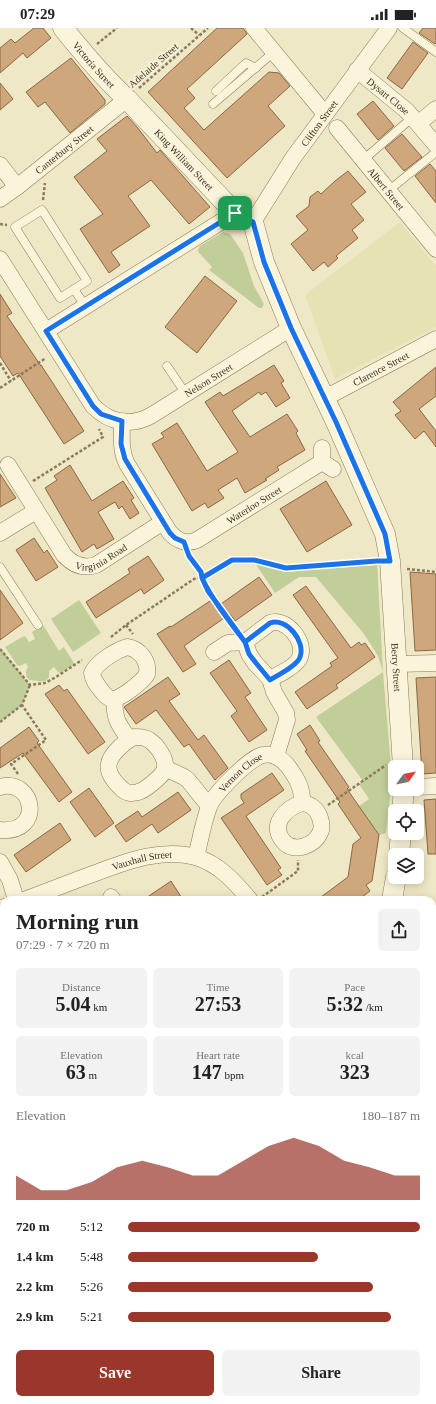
<!DOCTYPE html>
<meta charset="utf-8">
<style>
:root{--surface:#fff;--page:#f2f2f2;--text:#222;--muted:#767676;--accent:#9b362a}
body{margin:0;font-family:"Times New Roman",serif;background:var(--page);color:var(--text);height:100vh;display:flex;flex-direction:column;font-size:15px;white-space:nowrap}
*{box-sizing:border-box;margin:0}
p{font-size:13px;color:var(--muted)}
.icon{flex:none;width:22px;height:22px;fill:none;stroke:currentColor;stroke-width:2;stroke-linecap:round;stroke-linejoin:round}
.map{position:relative;flex:1;overflow:hidden}
.drawer{position:absolute;left:0px;top:868px;width:436px;height:508px;display:flex;flex-direction:column;background:var(--surface);border-radius:12px 12px 0 0;box-shadow:0 2px 10px #0003}
.drawer>*{flex:none}
.needle{width:26px;rotate:57deg}
.buttons{position:absolute;left:388px;top:732px;display:grid;gap:8px}
.buttons a{display:grid;place-items:center;width:36px;height:36px;border-radius:6px;background:var(--surface);box-shadow:0 2px 10px #0003;font-size:20px}
.pin{position:absolute;display:grid;place-items:center;width:34px;height:34px;color:#fff;margin:-17px;border-radius:8px;box-shadow:0 2px 6px #0006}
.round{display:grid;place-items:center;flex:none;width:42px;height:42px;border-radius:6px;background:var(--page)}
.overview{display:flex;align-items:center;justify-content:space-between;height:68px;padding:0 16px}
h1{font-size:22px;font-weight:700;line-height:30px}
.stats{display:grid;grid-template-columns:repeat(3,1fr);gap:6px;height:68px;padding:4px 16px}
.stats div{display:grid;align-content:center;border-radius:6px;background:var(--page);text-align:center}
.stats b{font-size:20px;font-weight:700}
.stats small{font-size:11px;font-weight:400}
.stats p{font-size:11px}
.chart{height:112px;padding:8px 16px}
.chart p{display:flex;justify-content:space-between}
.chart svg{width:100%;height:72px;margin-top:4px;fill:var(--accent);opacity:.7}
.action{display:flex;gap:8px;margin-top:auto;padding:8px 16px}
.action a{flex:1;height:46px;border-radius:6px;background:var(--accent);color:#fff;font-size:16px;font-weight:700;line-height:46px;text-align:center}
.action a+a{background:var(--page);color:var(--text)}
ul{padding:0 16px;list-style:none;font-size:13px}
li{display:grid;grid-template-columns:64px 48px 1fr;align-items:center;height:30px}
li i{height:10px;border-radius:5px;background:var(--accent)}
.status{display:flex;justify-content:space-between;align-items:center;height:28px;padding:0 20px;background:var(--surface);direction:ltr}
.status svg{height:11px;fill:currentColor}
.map>svg:first-child{display:block}
.farmland{fill:#e5e3b3}
.green{fill:#c2ce9a}
.building{fill:#cea77c;stroke:#8b6741}
.lines{fill:none;stroke-linecap:round;stroke-linejoin:round}
.service-casing{stroke:#8b7a5b;stroke-width:9}
.minor-casing{stroke:#8b7a5b;stroke-width:17}
.tertiary-casing{stroke:#8b7a5b;stroke-width:21}
.path{stroke:#8b7a5b;stroke-width:2.5;stroke-dasharray:3 2;stroke-linecap:butt}
.service{stroke:#f9f4da;stroke-width:8}
.minor{stroke:#f9f4da;stroke-width:16}
.tertiary{stroke:#f9f4da;stroke-width:20}
.route-casing{stroke:#fff;stroke-width:8}
.route{stroke:#1a73e8;stroke-width:5}
.labels{text-anchor:middle;stroke-width:4;stroke-linejoin:round;paint-order:stroke}
.street-label{font-size:10px;fill:#3b301f;stroke:#f6f1d6}
</style>
<div class="status"><b>07:29</b><svg viewBox="0 0 49 12"><path d="M0 12V9h3v3zM5 12V6h3v6zM10 12V3h3v9zM15 12V0h3v12zM26 1h20v11H26zM47 4h2v5h-2z"/></svg></div>
<div class="map">
<svg width="436" height="1376" viewBox="0 0 436 1376">
<rect width="100%" height="100%" fill="#efe8c6"/>
<path class="farmland" d="M400 194 436 238V299L335 351 305 267Z"/>
<g class="green">
<path d="M223 204 230 206 243 225 254 258 264 276 262 280H259L209 242 212 239 199 225 198 222 200 218Z"/>
<path d="M253 532 286 540 377 533 383 644 392 750 386 805 379 807 359 778 369 771 359 756 363 753 316 689 383 644 378 628 364 606 316 549H299L275 565Z"/>
<path d="M79 572 101 605 73 624 51 591Z"/>
<path d="M43 597 59 623 64 619 74 635 73 637 60 645 58 644 54 639 49 643C51 657 40 653 30 652 25 649 25 644 28 639L26 635 20 638 17 637 5 619 24 608 26 609 29 614 35 611 32 604Z"/>
<path d="M0 621H1L30 657 22 677 0 694Z"/>
<path d="M436 930V1039L432 1036V931Z"/>
</g>
<g class="building">
<path d="M34 0H43L51 10 27 30 23 25 0 45V20L11 11 15 15Z"/>
<path d="M217 0H243L247 6 187 61 195 70 184 80 204 102 269 44 279 45 290 58 268 78 285 98 227 150 148 64Z"/>
<path d="M423 0H436V15L435 16 419 5Z"/>
<path d="M413 14 428 25 402 61 387 50Z"/>
<path d="M71 30 105 72V76L70 105 45 74 38 79 26 64Z"/>
<path d="M0 55 13 71 0 82Z"/>
<path d="M373 73 394 98 378 112 357 86Z"/>
<path d="M127 88 137 99 157 125 160 122 210 179 189 196 151 152 128 168 150 198 111 224 120 237 109 245 80 201 103 186 74 149 107 123 97 111Z"/>
<path d="M402 106 422 129 404 143 385 120Z"/>
<path d="M430 136 436 143V175L415 148Z"/>
<path d="M348 143 366 164 351 176 364 192 352 202 358 210 336 228 338 230 328 239 324 234 313 243 291 216 308 202 296 188 309 178 310 169 318 163 321 166 335 153Z"/>
<path d="M205 248 237 273 197 325 165 299Z"/>
<path d="M0 266 12 285 7 288 41 338V337L84 403 64 416 18 345 13 348 0 328Z"/>
<path d="M274 337 284 353 281 355 290 370 276 379 266 364 261 367 259 364 232 383 250 409 287 386 298 403 296 405 305 422 277 439 279 442 265 451 267 452 262 455 245 465 237 450 218 462 224 470 208 480 205 475 192 483 152 416 164 409 161 405 177 395 207 443 238 424 205 374 220 364 223 368Z"/>
<path d="M436 339V368L419 381 436 403V419L424 403 415 411 395 387 401 383 393 374Z"/>
<path d="M70 437 92 473 123 453 134 470 131 472 139 485 130 491 122 478 119 481 115 474 98 484 114 511 97 521 94 516 82 524 45 460 57 452 54 448Z"/>
<path d="M0 446 16 470 0 479Z"/>
<path d="M326 453 352 497 307 524 280 481Z"/>
<path d="M34 510 44 525 47 522 58 539 36 553 16 522Z"/>
<path d="M148 528 164 552 144 566 141 561 96 590 86 574 130 545 128 541Z"/>
<path d="M410 544 436 546V622L415 623Z"/>
<path d="M259 549 272 567 235 593 230 586 184 618 196 636 183 644 157 606 170 598 171 599 213 571 218 578Z"/>
<path d="M306 558 351 620 359 614 361 617 365 615 375 629 336 657 338 660 307 681 295 664 332 638 330 635 338 630 293 567Z"/>
<path d="M0 562 23 595 0 612Z"/>
<path d="M229 632 251 665 245 669 267 702 249 714 231 688 237 683 210 645Z"/>
<path d="M168 649 180 666 169 673 198 712 204 707 228 740 215 752 189 716 184 719 156 682 136 696 124 679Z"/>
<path d="M436 649V745L422 746 416 650Z"/>
<path d="M59 657 64 663 67 661 105 714 88 726 45 666Z"/>
<path d="M310 697 320 713 318 714 349 759 347 761 379 807 372 853 366 857 370 863 358 872H317L348 849 353 816 361 810 338 776 340 774 305 723 307 722 297 706Z"/>
<path d="M29 699 39 713 37 715 72 764 59 774 23 725 0 740V720Z"/>
<path d="M272 745 284 762 246 788 281 840 278 842 282 847 267 857 221 790 244 775 241 770V766Z"/>
<path d="M89 760 114 795 95 809 70 774Z"/>
<path d="M178 764 191 782 158 805 152 796 126 814 115 798 138 783 142 789Z"/>
<path d="M436 771V826H428L424 772Z"/>
<path d="M60 795 71 812 26 844 14 827Z"/>
<path d="M171 853 183 872H143Z"/>
</g>
<g class="lines">
<g class="service-casing">
<g id="service">
<path d="M403 0 436 24"/>
<path d="M216 63 246 35 256 40"/>
<path d="M213 76 274 24"/>
<path d="M363 132 413 89"/>
<path d="M388 163 436 124"/>
<path d="M42 182 87 253 60 270 15 199Z"/>
<path d="M74 261 85 278"/>
<path d="M167 338 186 366"/>
<path d="M0 539 38 597"/>
<path d="M432 1305 436 1303"/>
</g>
</g>
<g class="minor-casing">
<g id="minor">
<path d="M254 0 325 86"/>
<path id="s1" d="M357 42 407 83 436 117"/>
<path d="M419 95 436 81"/>
<path id="s2" d="M337 100 436 221"/>
<path d="M0 137 17 159"/>
<path id="s3" d="M0 171 17 159 127 71"/>
<path id="s4" d="M253 194 293 130 389 0"/>
<path id="s5" d="M0 231 93 378C110 395 131 399 152 387L291 300"/>
<path d="M46 303 235 185"/>
<path id="s6" d="M325 370 436 311"/>
<path id="s7" d="M122 393C122 408 120 422 127 436L170 505C178 513 186 517 197 512L322 434"/>
<path d="M322 420V434L333 441"/>
<path id="s8" d="M8 437 64 527C73 537 83 541 96 537L163 494"/>
<path d="M0 505 36 483"/>
<path d="M245 614 249 626 255 635 270 651 274 664 286 685 287 692 276 728"/>
<path d="M127 619C140 621 149 633 147 646 143 653 120 672 112 671 107 670 104 666 101 662 96 656 93 652 92 645 97 634 115 623 127 619Z"/>
<path d="M214 624 228 615 245 614 270 595C286 589 306 613 300 629 298 637 278 647 270 651"/>
<path d="M398 636 436 635"/>
<path d="M115 671C113 690 119 697 129 711"/>
<path d="M135 709C140 709 145 709 149 712 157 717 167 731 165 741 164 747 144 763 138 764 132 766 125 765 121 760 105 745 104 734 120 719 124 715 128 711 135 709Z"/>
<path d="M165 740 184 749 188 752 209 778"/>
<path d="M0 759C34 749 45 806 0 802"/>
<path d="M417 759 436 758"/>
<path d="M302 775C305 776 309 776 311 778 319 782 324 797 320 805 314 818 294 825 284 814 268 797 286 780 302 775Z"/>
<path id="s9" d="M196 829C200 813 203 795 209 779 213 767 250 729 263 727 272 725 281 730 287 737 296 749 303 760 302 775"/>
<path d="M0 834 10 852 16 872"/>
<path d="M111 869 113 872"/>
<path id="s10" d="M24 872C46 864 68 855 90 847 123 835 160 819 196 829 219 836 235 854 250 872"/>
<path d="M0 881 4 879"/>
<path d="M0 1007 4 1013"/>
<path d="M0 1205 4 1211"/>
<path d="M432 1223 436 1222"/>
<path d="M432 1324 436 1329"/>
<path d="M45 1372 48 1376"/>
<path d="M145 1372 147 1376"/>
<path d="M384 1372 387 1376"/>
<path d="M175 1376 181 1372"/>
</g>
</g>
<g class="tertiary-casing">
<g id="tertiary">
<path id="s11" d="M63 0C83 25 103 49 127 71L235 185 253 194 264 234 291 300 336 394 385 506 390 533 403 739"/>
<path d="M402 783 404 761"/>
<path d="M399 827 401 805"/>
<path d="M392 872 396 849"/>
<path d="M0 1284 4 1281"/>
</g>
</g>
<g class="path">
<path d="M191 0 199 7"/>
<path d="M97 16 117 0"/>
<path d="M139 60 208 0"/>
<path d="M43 172 45 155"/>
<path d="M0 196 7 197"/>
<path d="M0 335 11 353"/>
<path d="M0 360 46 330"/>
<path d="M33 453 103 409 99 401"/>
<path d="M189 528 201 544 202 550 208 563 235 601"/>
<path d="M407 541 436 544"/>
<path d="M126 597 133 606"/>
<path d="M111 609 126 597 194 551 202 550 232 532H253L286 540 375 533"/>
<path d="M0 621 30 657 45 655 56 649 82 632"/>
<path d="M0 694 22 677"/>
<path d="M18 746 11 736 46 712 22 677 30 657"/>
<path d="M328 777 386 737"/>
<path d="M262 869 298 843V832"/>
<path d="M432 903H436"/>
<path d="M432 993 436 992"/>
<path d="M432 1372 436 1369"/>
<path d="M426 1376 431 1372"/>
</g>
<use href="#service" class="service"/>
<use href="#minor" class="minor"/>
<use href="#tertiary" class="tertiary"/>
</g>
<g class="lines">
<g class="route-casing">
<path id="route" d="M235 185 46 303 93 378 101 386 122 393 121 416 125 431 170 505 175 510 184 514 189 528 201 544 202 550 208 563 245 614 249 626 256 635 270 652C278 647 298 637 300 629 306 613 286 589 270 595L245 614C230 594 213 573 202 550L232 532H254L286 540 377 533H390L385 506 336 394 291 300 264 234 253 194 235 185"/>
</g>
<use href="#route" class="route"/>
</g>
<g class="labels">
<g class="street-label">
<text dy="4" stroke="none"><textPath href="#s11" startOffset="48">Victoria Street</textPath></text>
<text transform="translate(153 37) rotate(-41)" y="4">Adelaide Street</text>
<text dy="4" stroke="none"><textPath href="#s1" startOffset="41">Dysart Close</textPath></text>
<text dy="4" stroke="none"><textPath href="#s4" startOffset="119">Clifton Street</textPath></text>
<text dy="4" stroke="none"><textPath href="#s3" startOffset="81">Canterbury Street</textPath></text>
<text dy="4" stroke="none"><textPath href="#s11" startOffset="179">King William Street</textPath></text>
<text dy="4" stroke="none"><textPath href="#s2" startOffset="78">Albert Street</textPath></text>
<text dy="4" stroke="none"><textPath href="#s6" startOffset="63">Clarence Street</textPath></text>
<text dy="4" stroke="none"><textPath href="#s5" startOffset="305">Nelson Street</textPath></text>
<text dy="4" stroke="none"><textPath href="#s7" startOffset="222">Waterloo Street</textPath></text>
<text dy="4" stroke="none"><textPath href="#s8" startOffset="149">Virginia Road</textPath></text>
<text dy="4" stroke="none"><textPath href="#s11" startOffset="746">Berry Street</textPath></text>
<text dy="4" stroke="none"><textPath href="#s9" startOffset="99">Vernon Close</textPath></text>
<text dy="4" stroke="none"><textPath href="#s10" startOffset="125">Vauxhall Street</textPath></text>
</g>
</g>
</svg>
<div class="buttons">
<a><svg class="needle" viewBox="-14 -14 28 28"><path d="M0-13l5 13h-10z" fill="#e53935"/><path d="M0 13l5-13h-10z" fill="#767676"/></svg></a>
<a><svg class="icon" aria-label="locate" viewBox="0 0 24 24"><circle cx="12" cy="12" r="6"/><path d="M12 2v4M12 18v4M2 12h4M18 12h4"/></svg></a>
<a><svg class="icon" aria-label="layers" viewBox="0 0 24 24"><path d="M12 4l9 5-9 5-9-5zM3 14l9 5 9-5"/></svg></a>
</div>
<div class="pin" style="left:235px;top:185px;background:#1e9e55"><svg class="icon" aria-label="arrive" viewBox="0 0 24 24"><path d="M6 21V4h12l-3 4 3 4H6"/></svg></div>
<section class="drawer">
<div class="overview"><div><h1>Morning run</h1><p>07:29 · 7 × 720 m</p></div><a class="round"><svg class="icon" aria-label="share" viewBox="0 0 24 24"><path d="M12 15V3M7 8l5-5 5 5M5 13v7h14v-7"/></svg></a></div>
<div class="stats">
<div><p>Distance</p><b>5.04<small> km</small></b></div>
<div><p>Time</p><b>27:53</b></div>
<div><p>Pace</p><b>5:32<small> /km</small></b></div>
</div>
<div class="stats">
<div><p>Elevation</p><b>63<small> m</small></b></div>
<div><p>Heart rate</p><b>147<small> bpm</small></b></div>
<div><p>kcal</p><b>323</b></div>
</div>
<div class="chart"><p><span>Elevation</span>180–187 m</p>
<svg viewBox="0 0 160 44" preserveAspectRatio="none"><path d="M0 44V29L10 38L20 38L30 33L40 24L50 20L60 24L70 29L80 29L90 20L100 11L110 6L120 11L130 20L140 24L150 29L160 29V44z"/></svg>
</div>
<ul>
<li><b>720 m</b>5:12<i style="width:100%"></i></li>
<li><b>1.4 km</b>5:48<i style="width:65%"></i></li>
<li><b>2.2 km</b>5:26<i style="width:84%"></i></li>
<li><b>2.9 km</b>5:21<i style="width:90%"></i></li>
</ul>
<div class="action"><a>Save</a><a>Share</a></div>
</section>
</div>
